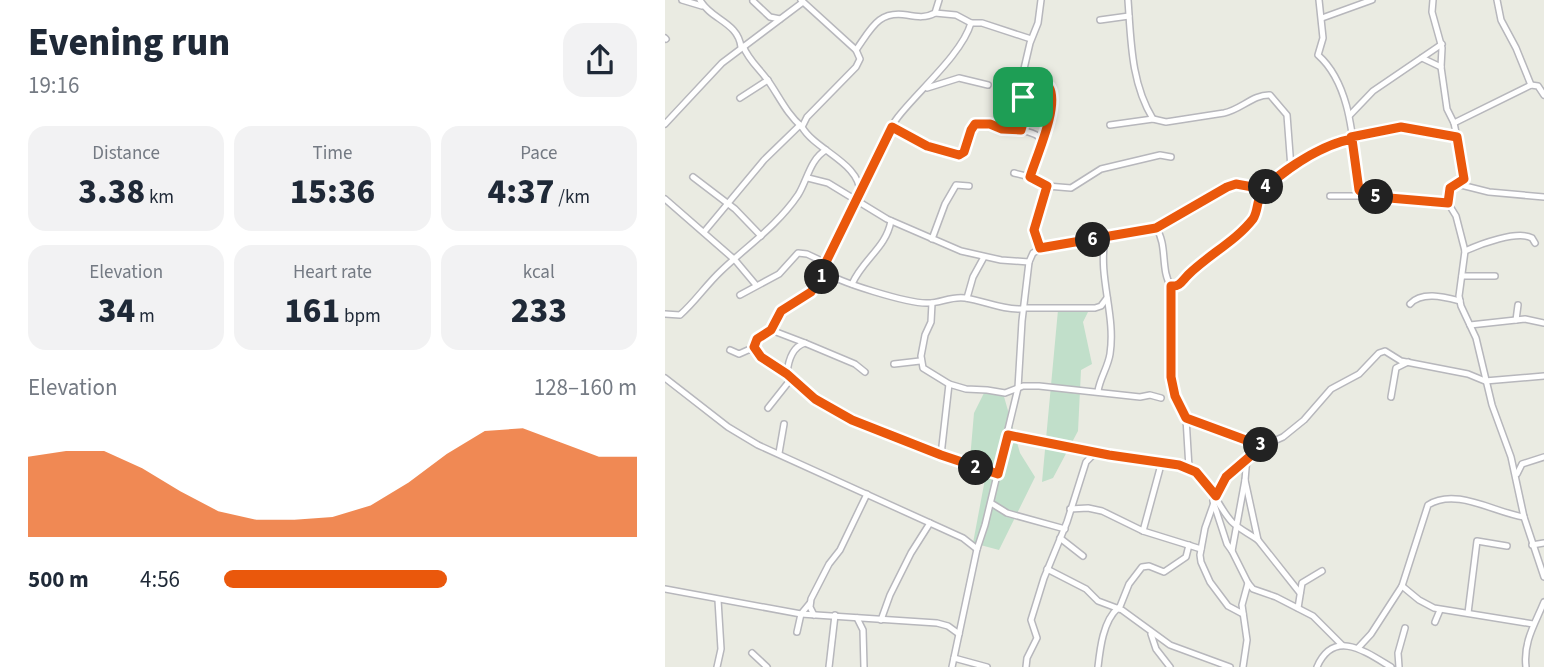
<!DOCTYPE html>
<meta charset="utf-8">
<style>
:root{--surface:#fff;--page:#f2f2f3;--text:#1f2937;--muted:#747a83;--accent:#ea580c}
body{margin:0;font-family:"Source Sans 3",sans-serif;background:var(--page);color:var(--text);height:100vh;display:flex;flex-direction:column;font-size:26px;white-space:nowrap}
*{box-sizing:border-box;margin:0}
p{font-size:23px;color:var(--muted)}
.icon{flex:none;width:38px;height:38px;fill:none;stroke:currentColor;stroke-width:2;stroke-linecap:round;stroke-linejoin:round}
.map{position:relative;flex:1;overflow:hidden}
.drawer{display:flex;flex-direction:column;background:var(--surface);width:665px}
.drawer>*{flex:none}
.pin{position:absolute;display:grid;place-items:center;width:60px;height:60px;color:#fff;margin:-30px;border-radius:14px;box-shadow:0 4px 10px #0006}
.km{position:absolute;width:35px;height:35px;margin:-18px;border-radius:50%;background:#222;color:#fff;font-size:19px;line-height:35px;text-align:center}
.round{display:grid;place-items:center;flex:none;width:74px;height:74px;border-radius:21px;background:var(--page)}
.overview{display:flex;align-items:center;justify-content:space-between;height:119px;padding:0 28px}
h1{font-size:38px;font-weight:800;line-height:52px}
.figures{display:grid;grid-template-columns:repeat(3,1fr);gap:10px;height:119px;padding:7px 28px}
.figures div{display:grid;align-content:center;border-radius:18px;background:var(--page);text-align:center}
.figures b{font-size:35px;font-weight:800}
.figures small{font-size:19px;font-weight:400}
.figures p{font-size:19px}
.chart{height:196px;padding:14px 28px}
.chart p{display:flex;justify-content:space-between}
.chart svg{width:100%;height:126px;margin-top:7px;fill:var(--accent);opacity:.7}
ul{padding:0 28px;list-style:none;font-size:23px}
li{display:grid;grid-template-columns:112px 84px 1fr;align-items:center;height:52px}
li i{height:18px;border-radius:9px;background:var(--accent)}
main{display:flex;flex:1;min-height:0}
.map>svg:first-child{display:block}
.green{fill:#c1dfca}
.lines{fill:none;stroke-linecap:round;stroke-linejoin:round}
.street-casing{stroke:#b7b7bc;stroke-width:8}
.street{stroke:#fff;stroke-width:5}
.route-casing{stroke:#fff;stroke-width:14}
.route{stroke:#ea580c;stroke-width:9}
</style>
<main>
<section class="drawer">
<div class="overview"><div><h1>Evening run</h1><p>19:16</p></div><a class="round"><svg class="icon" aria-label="share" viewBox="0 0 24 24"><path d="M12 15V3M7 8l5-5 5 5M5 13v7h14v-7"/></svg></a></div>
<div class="figures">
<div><p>Distance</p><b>3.38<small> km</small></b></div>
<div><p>Time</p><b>15:36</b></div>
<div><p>Pace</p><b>4:37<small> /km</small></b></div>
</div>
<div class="figures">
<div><p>Elevation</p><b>34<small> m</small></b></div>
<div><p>Heart rate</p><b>161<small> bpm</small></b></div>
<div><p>kcal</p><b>233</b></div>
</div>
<div class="chart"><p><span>Elevation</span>128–160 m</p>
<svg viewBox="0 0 160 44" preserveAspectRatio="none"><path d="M0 44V16L10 14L20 14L30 20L40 28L50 35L60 38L70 38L80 37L90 33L100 25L110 15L120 7L130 6L140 11L150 16L160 16V44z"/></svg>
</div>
<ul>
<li><b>500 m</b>4:56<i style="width:54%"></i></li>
</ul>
</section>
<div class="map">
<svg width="879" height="667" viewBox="0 0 879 667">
<rect width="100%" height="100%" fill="#eaebe2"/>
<g class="green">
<path d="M393 310 423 312 418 322 427 364 416 370 413 431 388 478 377 482Z"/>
<path d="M319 393H338L355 453 370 477 334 550 308 543 320 479 304 471 309 413Z"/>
</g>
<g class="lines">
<g class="street-casing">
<g id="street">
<path d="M17 0 37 6"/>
<path d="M35 0C46 20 73 22 76 47"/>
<path d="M136 0 191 50 195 59 191 67 142 117 137 127C151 151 196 163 195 194L161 263 159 271C171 282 245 304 263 303 276 303 286 296 300 298 320 301 337 310 358 309"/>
<path d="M463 0C466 41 466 83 488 119L501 122 559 113C575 110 589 94 605 95L622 115 626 168"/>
<path d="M654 0 658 38 653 55C688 86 688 147 694 190L701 196 783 203 791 216 800 251 794 296 796 306 811 338 827 405 846 457 859 517 879 577"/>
<path d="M768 0 767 12 777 48 776 67 782 109 789 123 800 175 798 181 785 188 783 203"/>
<path d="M832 0 836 20 851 48 866 85"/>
<path d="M88 1 105 17 115 19"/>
<path d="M270 13 291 15 306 23H317L366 39"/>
<path d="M657 18 707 0"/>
<path d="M435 20 464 16"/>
<path d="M0 38 1 39"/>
<path d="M78 46C84 61 95 69 104 82 115 98 122 114 137 127"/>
<path d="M191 50C206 29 213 10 242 15 253 17 261 18 270 13L274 0"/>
<path d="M757 58 776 67"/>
<path d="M355 86 386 88V107L377 139"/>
<path d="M262 88 294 78 323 85"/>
<path d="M75 98 103 80"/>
<path d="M685 115 708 91 777 44"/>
<path d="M789 123 866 85 873 86 879 95"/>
<path d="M0 124 57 63 138 2"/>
<path d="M445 125 488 119"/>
<path d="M227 127 262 146 294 155 299 152 306 130 310 124C321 123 328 127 338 129 352 131 365 129 377 139L365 177"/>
<path d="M356 130 360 110 355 86 365 43 373 23 376 0"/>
<path d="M686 137 736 127 792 137"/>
<path d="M349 173 365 177 382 186"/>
<path d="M28 177 70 209 96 236"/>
<path d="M143 178 163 183 222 219 296 251 336 260 364 262"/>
<path d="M792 184 824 192 879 197"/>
<path d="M195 189C208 165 217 138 233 117 253 91 297 54 306 23"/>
<path d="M665 196H701"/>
<path d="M0 199 70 260 91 285"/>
<path d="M491 228 562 187 571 184 599 189"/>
<path d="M39 232 99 160 135 125"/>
<path d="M267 239 280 204 291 185 304 186"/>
<path d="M375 249 369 230 382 186 406 188 436 169 495 155 506 157"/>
<path d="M800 251C815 244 853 230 867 238L870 243"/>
<path d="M159 271 146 292 116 311 106 330 92 339 89 347 91 353 122 374 150 399 187 420 276 455 333 474"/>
<path d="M797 276H830"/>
<path d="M187 284C198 259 221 248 226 221"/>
<path d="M506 286V377L510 396 521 418 524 468"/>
<path d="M75 295 114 274 133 253 142 254 161 263"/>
<path d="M302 298 308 277 319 257"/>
<path d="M267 303 266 322 260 335 256 356 258 368 284 384 301 389 322 390 340 393 358 386H374L475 397 485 395 496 398"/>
<path d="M745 304C757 291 779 297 795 301"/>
<path d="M359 308H430L436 306 442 298"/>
<path d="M0 314 15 315C30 302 41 285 56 271 82 246 112 226 133 195 142 181 145 159 161 150"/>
<path d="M851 320 853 305"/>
<path d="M805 325 860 319 879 323"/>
<path d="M106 330 140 343"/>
<path d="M65 350 74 354 83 350H90"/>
<path d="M229 364 255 361"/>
<path d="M122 374C123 362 127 347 140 343L190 364 200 372"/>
<path d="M0 378 63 427 93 445 298 538 312 549"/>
<path d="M433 391C435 378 443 367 445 354 451 315 433 278 440 239"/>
<path d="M726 397 731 368 743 362"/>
<path d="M103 408 126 379"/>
<path d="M521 418 597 446"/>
<path d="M343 434C377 444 414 450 449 455 473 459 506 457 528 471 547 483 552 506 567 522 574 529 585 534 593 540"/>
<path d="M114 453 119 424"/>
<path d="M276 455 284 384"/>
<path d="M582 457 580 480 593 540 635 593"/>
<path d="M852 474 857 464 879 457"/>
<path d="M580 480 567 551 583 583 588 589 611 597 648 616 677 645"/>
<path d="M548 501 562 544 567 551"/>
<path d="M326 503 342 513 400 529"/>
<path d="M405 509 423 508 437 511 478 531 536 549"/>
<path d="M478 531 497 461"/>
<path d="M395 538 418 556"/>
<path d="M867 545 879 543"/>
<path d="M382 569 421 589 433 601 457 610 505 645 565 667"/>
<path d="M737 586 754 600 769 608 868 624"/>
<path d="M0 589 136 614 272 623 283 626 294 634"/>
<path d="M633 608 637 583 657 571"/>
<path d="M454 609 464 584 477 567 484 566 499 572 521 557 524 545"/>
<path d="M803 613 812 541 842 546"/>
<path d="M578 614 563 606 545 582 536 562 535 555 540 528 556 483 591 449 618 437 639 420 666 389 694 374 714 353 720 351 736 361 803 374 820 381 879 376"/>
<path d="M149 615 145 607 146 599 164 564 175 550 202 494"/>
<path d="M192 618 198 630 199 667"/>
<path d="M216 620 225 595 246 553 265 523"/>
<path d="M770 622 775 610"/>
<path d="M132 632 136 614 145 603"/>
<path d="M486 634 491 649 505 667"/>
<path d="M693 648 706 634 737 586 763 505C791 487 830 513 859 517"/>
<path d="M87 653 102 667"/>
<path d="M289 658 322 667"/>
<path d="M52 667 56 649 53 600"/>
<path d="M164 667 170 615"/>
<path d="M287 667 312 549 320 525 353 388 357 321 364 262 368 253 375 249 491 228C503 245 495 270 506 286H511C522 277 532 266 543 257 557 246 572 236 584 223 592 214 589 203 596 194 608 173 663 144 687 140"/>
<path d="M361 667 362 658 372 638 366 620 379 578 402 522 421 462 431 452"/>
<path d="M433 667C435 649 438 621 453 608"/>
<path d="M578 667 582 640 577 605 583 583"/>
<path d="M652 667C669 628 701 652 726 667"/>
<path d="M734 667 733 653 740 628"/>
<path d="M861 667C858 642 870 624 879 602"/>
</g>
</g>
<use href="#street" class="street"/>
</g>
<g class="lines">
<g class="route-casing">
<path id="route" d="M358 97 360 116 356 130 337 129 325 124H310L306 130 299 152 294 155 262 146 227 127 161 262 158 275 146 292 116 311 106 330 92 339 89 347 96 357 122 374 150 399 187 420 276 455 333 474 343 435 444 455 514 465 531 472 551 496 561 477 597 446 521 418 510 396 506 377V286C515 287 517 281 523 275 543 255 571 241 588 219 594 210 591 198 599 189 618 169 659 144 687 139L686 137 736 127 792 137 799 179 785 188 783 203 701 196 694 190 687 139C655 145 623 168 599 189L571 184 562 187 491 228 375 248 369 230 382 186 365 177C371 157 395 105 384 87L355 86 358 97"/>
</g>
<use href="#route" class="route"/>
</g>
</svg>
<div class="pin" style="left:358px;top:97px;background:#1e9e55"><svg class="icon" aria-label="arrive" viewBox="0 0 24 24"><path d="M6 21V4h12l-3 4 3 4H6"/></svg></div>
<b class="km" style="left:157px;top:277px">1</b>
<b class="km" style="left:311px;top:468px">2</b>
<b class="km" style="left:596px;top:445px">3</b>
<b class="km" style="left:601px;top:187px">4</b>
<b class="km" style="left:711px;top:197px">5</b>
<b class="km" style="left:428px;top:240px">6</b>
</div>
</main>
